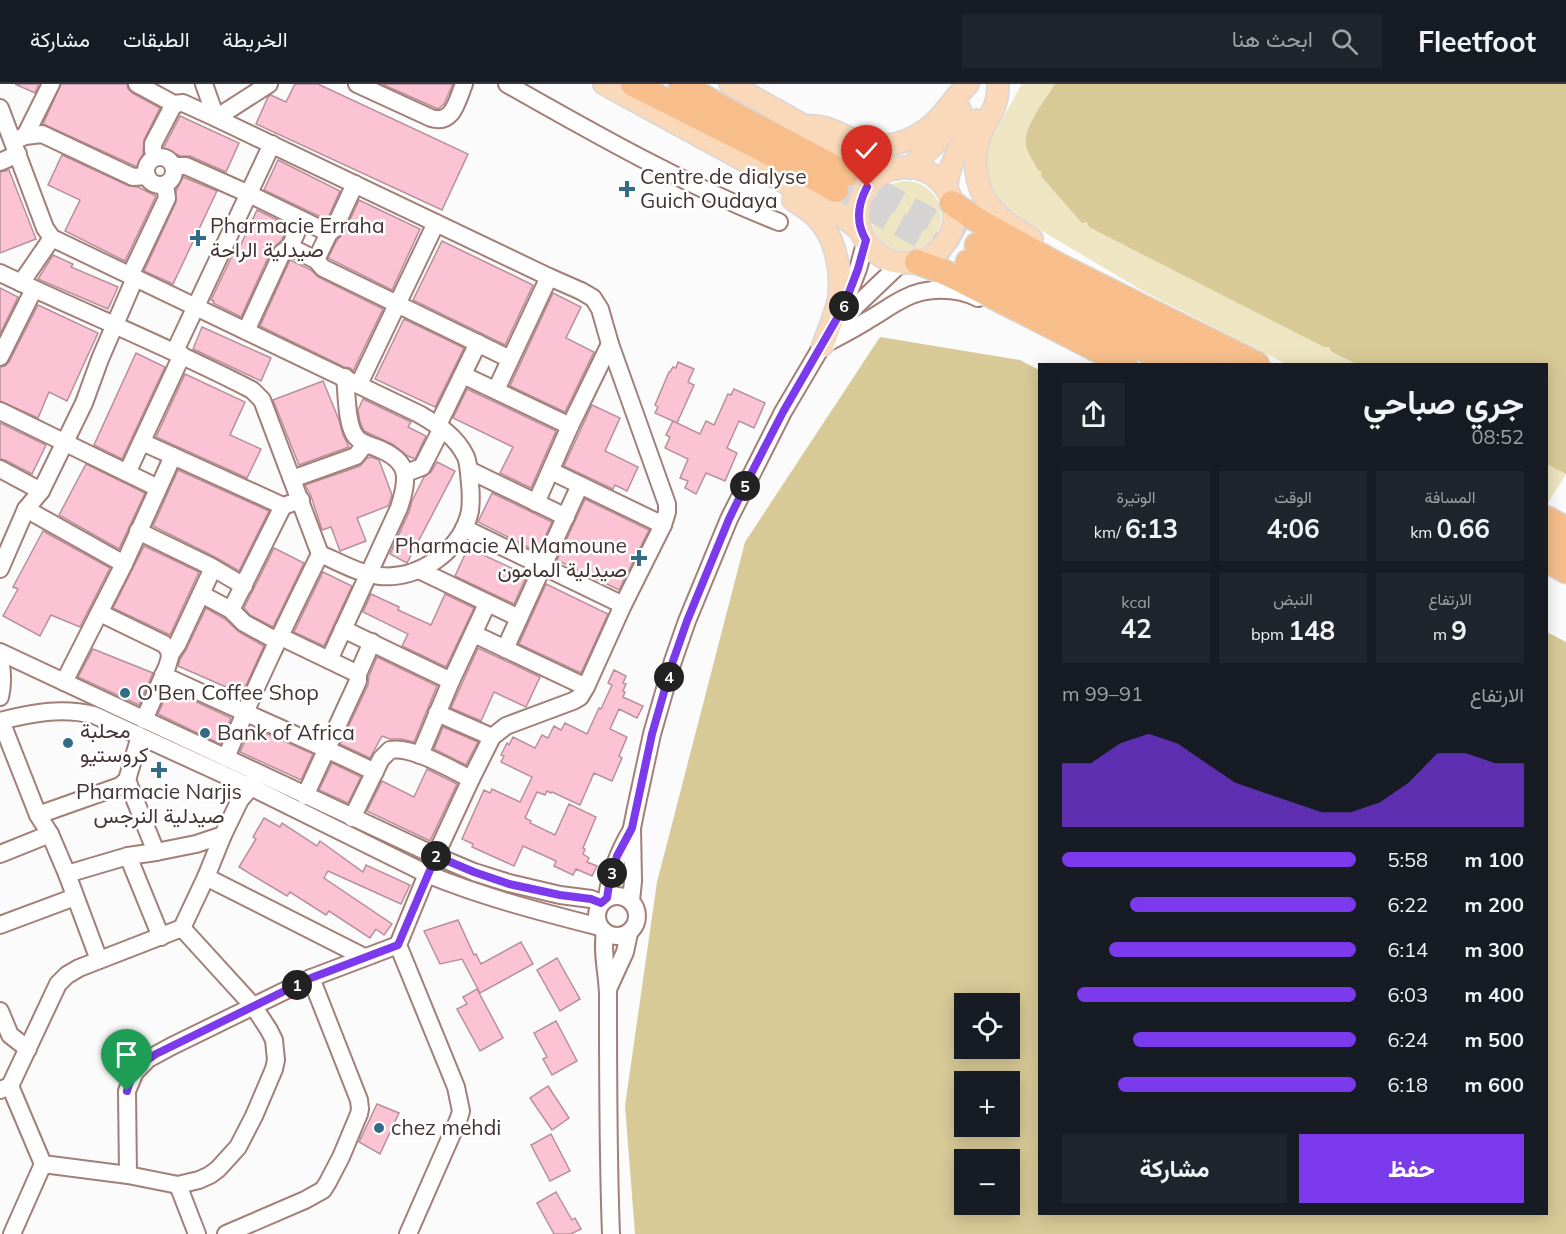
<!DOCTYPE html>
<html lang="ar">
<meta charset="utf-8">
<style>
:root{--surface:#171b24;--page:#20242c;--text:#f1f3f6;--muted:#9ea1a6;--line:#363941;--accent:#7c3aed}
body{margin:0;font-family:Mulish,Vazirmatn,sans-serif;background:var(--page);color:var(--text);direction:rtl;height:100vh;display:flex;flex-direction:column;font-size:22px;white-space:nowrap}
*{box-sizing:border-box;margin:0}
p{font-size:20px;color:var(--muted)}
.icon{flex:none;width:33px;height:33px;fill:none;stroke:currentColor;stroke-width:2;stroke-linecap:round;stroke-linejoin:round}
.map{position:relative;flex:1;overflow:hidden;direction:ltr}
.drawer{position:absolute;left:1038px;top:279px;width:510px;height:852px;display:flex;flex-direction:column;background:var(--surface);border-radius:0px;box-shadow:0 3px 15px #0003;direction:rtl}
.drawer>*{flex:none}
.tools{position:absolute;left:954px;top:909px;display:grid;gap:12px}
.tools a{display:grid;place-items:center;width:66px;height:66px;border-radius:0px;background:var(--surface);box-shadow:0 3px 15px #0003;font-size:30px}
.pin{position:absolute;display:grid;place-items:center;width:51px;height:51px;color:#fff;margin:-62px -26px;border-radius:50% 50% 50% 0;rotate:-45deg;box-shadow:0 0 6px #0007}
.pin .icon{rotate:45deg}
.km{position:absolute;width:30px;height:30px;margin:-15px;border-radius:50%;background:#222;color:#fff;font-size:16px;line-height:30px;text-align:center}
.round{display:grid;place-items:center;flex:none;width:63px;height:63px;border-radius:0px;background:var(--page)}
.head{display:flex;align-items:center;justify-content:space-between;height:102px;padding:0 24px}
h1{font-size:33px;font-weight:700;line-height:45px}
.stats{display:grid;grid-template-columns:repeat(3,1fr);gap:9px;height:102px;padding:6px 24px}
.stats div{display:grid;align-content:center;border-radius:0px;background:var(--page);text-align:center}
.stats b{font-size:26px;font-weight:700}
.stats small{font-size:16px;font-weight:400}
.stats p{font-size:16px}
.chart{height:168px;padding:12px 24px}
.chart p{display:flex;justify-content:space-between}
.chart svg{width:100%;height:108px;margin-top:6px;fill:var(--accent);opacity:.7}
.button{display:flex;gap:12px;margin-top:auto;padding:12px 24px}
.button a{flex:1;height:69px;border-radius:0px;background:var(--accent);color:#fff;font-size:24px;font-weight:700;line-height:69px;text-align:center}
.button a+a{background:var(--page);color:var(--text)}
ul{padding:0 24px;list-style:none;font-size:20px}
li{display:grid;grid-template-columns:96px 72px 1fr;align-items:center;height:45px}
li i{height:15px;border-radius:8px;background:var(--accent)}
header{display:flex;align-items:center;gap:36px;box-sizing:border-box;height:84px;padding:0 30px;background:var(--surface);border-bottom:2px solid var(--line)}
header strong{font-size:28px}
nav{display:flex;gap:33px;margin-inline-start:auto;font-size:21px}
.search{width:420px;height:54px;background:var(--page);display:flex;align-items:center;gap:15px;box-sizing:border-box;padding:0 21px;border-radius:0px;color:var(--muted);font-size:22px}
.map>svg:first-child{display:block}
.green{fill:#eee5c2}
.forest{fill:#d8ca97;fill-rule:evenodd}
.building{fill:#fcc3d4;stroke:#b6919c;stroke-width:1.5}
.lines{fill:none;stroke-linecap:round;stroke-linejoin:round}
.highway-tunnel{stroke:#d6d3d3;stroke-width:24;stroke-dasharray:24 12;stroke-linecap:butt}
.minor-casing{stroke:#a47f78;stroke-width:20}
.major-casing{stroke:#d9d6d6;stroke-width:24}
.highway-casing{stroke:#d9d6d6;stroke-width:27}
.minor{stroke:#fff;stroke-width:16}
.major{stroke:#fad8ba;stroke-width:21}
.highway{stroke:#f7be8c;stroke-width:24}
.route-casing{stroke:#fff;stroke-width:12}
.route{stroke:#7c3aed;stroke-width:8}
.poi-dot{fill:#336c86;stroke:#fff;stroke-width:2}
.labels{text-anchor:middle;stroke-width:5;stroke-linejoin:round;paint-order:stroke}
.poi-label{font-size:21px;fill:#433431;stroke:#fff;text-anchor:start}
</style>
<header>
<strong>Fleetfoot</strong>
<div class="search"><svg class="icon" aria-label="search" viewBox="0 0 24 24"><circle cx="10" cy="10" r="6"/><path d="M15 15l6 6"/></svg>ابحث هنا</div>
<nav><a>الخريطة</a><a>الطبقات</a><a>مشاركة</a></nav>
</header>
<div class="map">
<svg width="1566" height="1150" viewBox="0 0 1566 1150">
<rect width="100%" height="100%" fill="#fbfbfb"/>
<g class="green">
<path d="M1022 0H1079L1133 118 1368 280H1286L1143 207 1012 129C991 110 982 86 989 58Z"/>
<circle cx="906" cy="132" r="35"/>
<path d="M1546 367 1566 390 1548 419 1546 418Z"/>
</g>
<g class="forest">
<path d="M1055 0H1566V390L1547 380 1546 280H1357L1332 268 1329 263H1324L1089 143 1087 138 1082 139 1041 92 1042 88 1038 86C1034 78 1027 69 1026 60 1023 43 1047 14 1055 0Z"/>
<path d="M880 253 1020 276 1039 286 1040 1130H1546L1547 548 1566 558V1150H635L625 1022 657 798 745 458ZM964 920H1010V964H964ZM964 998H1010V1042H964ZM964 1076H1010V1120H964Z"/>
</g>
<g class="building">
<path d="M15 0H39L35 9Z"/>
<path d="M61 0H127L128 5 132 9 160 24 144 56 143 70 137 82H135L43 40Z"/>
<path d="M295 0H318L468 70 442 126 256 40 268 13 271 11 286 18Z"/>
<path d="M382 0H453L444 20 438 25Z"/>
<path d="M180 32 239 59 226 88 190 72H180L176 70 172 71 164 67V63Z"/>
<path d="M62 71 129 102 138 103 156 112 125 177 65 147 80 116 48 101Z"/>
<path d="M278 76 340 107 327 136 264 106Z"/>
<path d="M9 86 36 155 0 169V88Z"/>
<path d="M183 93 217 107 173 200 144 187 176 118V107Z"/>
<path d="M359 116 420 145 392 206 328 174 337 156 344 149Z"/>
<path d="M257 126 288 141 282 156 272 165 241 233 213 219 214 217 211 216 233 170 236 171Z"/>
<path d="M442 157 533 201 505 261 413 216Z"/>
<path d="M53 171 73 180 71 183 118 203 108 225 38 195Z"/>
<path d="M290 176 311 186 318 193 383 225 353 287 350 284 344 283 260 242Z"/>
<path d="M0 204 18 213 0 250Z"/>
<path d="M553 209 581 223 566 254 594 268 565 328 510 302Z"/>
<path d="M38 221 98 249 67 317 49 308 38 334 0 317V283L5 282 9 278Z"/>
<path d="M404 235 464 264 435 323 375 295Z"/>
<path d="M202 243 271 274 261 297 193 265Z"/>
<path d="M136 269 165 283 122 375 94 361Z"/>
<path d="M678 278 694 285 688 298 694 301 677 339 655 329 658 323 655 321 669 288H670L673 283 676 284Z"/>
<path d="M185 290 245 318 230 351 261 365 247 394 156 353Z"/>
<path d="M323 297 339 336 343 351 349 363 299 381 273 316Z"/>
<path d="M467 305 556 347 531 404 500 389 513 363 453 334Z"/>
<path d="M734 305 765 319 754 344 739 337 727 364 737 369 725 397 706 389 696 410 685 404 688 397 680 394 688 375 665 364 670 353 666 351 673 337 700 350 706 337 714 341 728 310 731 311Z"/>
<path d="M363 315 411 338 408 343 426 352 415 375 408 372 392 360 364 347 360 338 358 326Z"/>
<path d="M592 321 620 334 605 367 638 383 627 407 615 401 613 405 564 382Z"/>
<path d="M0 339 46 361 32 390 5 376 0 375Z"/>
<path d="M371 373 379 376 392 411 389 420 388 422 357 434 366 457 340 467 331 443 322 446 311 412 305 401 360 382 367 374Z"/>
<path d="M437 378 455 387 407 479 390 470 409 428 412 417 424 393 431 388Z"/>
<path d="M86 380 145 409 119 465 59 431Z"/>
<path d="M178 386 269 427 239 487 215 473 153 442Z"/>
<path d="M492 409 552 438 538 468 478 438Z"/>
<path d="M585 415 649 446 619 506 557 476Z"/>
<path d="M43 447 110 484 80 543 51 531 40 552 3 532 18 505 13 503Z"/>
<path d="M144 462 199 488 170 551 113 524Z"/>
<path d="M274 464 304 479 273 543 250 531 244 524Z"/>
<path d="M468 464 527 491 514 520 455 492Z"/>
<path d="M323 488 352 502 324 562 294 548Z"/>
<path d="M546 500 608 530 581 589 519 560Z"/>
<path d="M371 510 399 523 398 526 431 541 445 510 474 524 446 583 402 562 408 550 363 528Z"/>
<path d="M206 524 225 535 239 548 264 562 242 610 178 582 180 575 186 566Z"/>
<path d="M478 564 540 593 526 623 494 608 481 637 451 624Z"/>
<path d="M93 565 153 589 139 621 78 593Z"/>
<path d="M377 573 437 602 414 658 401 655H390L382 652 370 674 340 660 368 601 369 592Z"/>
<path d="M614 586 626 592 623 599 626 600 623 607 625 608 623 613 643 622 637 634 619 625 610 645 627 653 619 672 622 674 612 697 594 689 580 721 552 708 551 709 547 707 545 711 537 708 525 734 531 737 530 739 555 751 569 720 596 733 583 764 585 765 583 770 589 774 587 778 597 782 592 792 576 785 573 791 554 782 556 777 523 762 514 782 472 763 473 760 462 755 484 706 490 709 492 705 520 718 532 693 501 678 504 672 501 671 507 659 509 661 513 653 535 664 542 651 548 654 554 642 561 646 565 639 587 650 599 624 601 625 612 601 608 599Z"/>
<path d="M169 605 231 634 220 660 158 630Z"/>
<path d="M252 643 313 670 301 696 240 668Z"/>
<path d="M443 643 478 658 466 681 434 665Z"/>
<path d="M332 679 361 693 348 719 319 706Z"/>
<path d="M427 685 457 700 430 757 367 727 382 697 414 713Z"/>
<path d="M264 734 280 743 282 739 317 762 320 757 363 788 366 781 410 801 401 820 328 787 324 794 392 840 384 851 376 845 370 854 329 827 326 831 290 808 287 812 239 783 256 755 253 753Z"/>
<path d="M458 836 474 871 476 870 481 880 521 858 533 880 480 909 462 875 440 880 424 847Z"/>
<path d="M557 874 580 915 560 927 537 886Z"/>
<path d="M477 905 503 954 480 967 457 925 467 920 463 913Z"/>
<path d="M556 937 577 977 552 991 543 975 547 973 534 949Z"/>
<path d="M548 1002 569 1034 552 1046 530 1014Z"/>
<path d="M377 1020 399 1029 380 1070 359 1058Z"/>
<path d="M551 1050 570 1087 550 1097 531 1061Z"/>
<path d="M556 1108 572 1136 575 1134 581 1145 571 1150H554L537 1119Z"/>
</g>
<g class="lines">
<g class="highway-tunnel">
<path d="M847 90 977 161"/>
<path d="M836 106 968 178"/>
</g>
<g class="minor-casing">
<g id="minor">
<path d="M137 0 174 20 183 19 216 34 269 0"/>
<path d="M204 0 216 34 549 193 581 207 593 214 600 225 610 260 667 420V428L663 441 623 521 586 603 580 613 573 617 506 642 492 653 471 695 427 790 398 861 456 1003 461 1027 459 1034 408 1150"/>
<path d="M357 0 431 34C453 41 457 17 464 0"/>
<path d="M507 0C595 50 685 101 779 138"/>
<path d="M0 24 45 144 52 154 419 330C438 341 456 352 466 373 469 381 469 391 470 400 471 409 471 418 470 427 462 466 419 496 380 492 359 490 339 478 320 470"/>
<path d="M25 52 51 0"/>
<path d="M13 57 25 52 42 50 133 93 147 92"/>
<path d="M155 73 153 66V60L174 20"/>
<circle cx="160" cy="87" r="14"/>
<path d="M0 78 18 70"/>
<path d="M174 82H186L249 110 329 149"/>
<path d="M290 163 316 176 323 184 510 275"/>
<path d="M316 176 329 149 334 145 355 100"/>
<path d="M0 189C84 229 169 263 252 306L262 316 320 470C287 537 254 604 226 674"/>
<path d="M130 192 167 114 165 101"/>
<path d="M21 199 52 154"/>
<path d="M842 227 858 185 866 156"/>
<path d="M843 238 857 221 901 179"/>
<path d="M246 247 282 169 290 163 302 136"/>
<path d="M823 261C838 253 854 245 868 236 881 229 892 220 905 214 926 203 956 203 978 214"/>
<path d="M175 267 272 60"/>
<path d="M0 273 34 205"/>
<path d="M463 291 570 342"/>
<path d="M359 300 436 139"/>
<path d="M496 306 549 193"/>
<path d="M0 327 158 404"/>
<path d="M438 341 478 259"/>
<path d="M142 358 283 422 301 416"/>
<path d="M0 385 41 407"/>
<path d="M469 386 566 433"/>
<path d="M551 387 663 441"/>
<path d="M127 389 182 271"/>
<path d="M406 389 422 383 442 344"/>
<path d="M292 395 356 372 365 360"/>
<path d="M536 419 570 342 610 260"/>
<path d="M26 425 124 480 64 598"/>
<path d="M464 444 623 521"/>
<path d="M138 447 210 482 244 502"/>
<path d="M124 480 173 372"/>
<path d="M0 485 26 425 41 407 84 319 100 275 135 194"/>
<path d="M419 486 519 534"/>
<path d="M201 510 231 526 244 539 277 557"/>
<path d="M231 526 283 422"/>
<path d="M100 529 164 560 169 566 170 573 167 583 144 636"/>
<path d="M343 545 451 597"/>
<path d="M474 550 586 603"/>
<path d="M279 552 358 590"/>
<path d="M505 565 580 401"/>
<path d="M0 568 436 772 474 788 509 799 560 811 591 815 601 819"/>
<path d="M170 571 177 561 213 484"/>
<path d="M0 576C3 589 3 600 0 613"/>
<path d="M329 576 399 424C409 393 410 377 377 364 369 361 361 359 356 353 346 341 347 309 345 293"/>
<path d="M163 591C233 624 305 654 375 688"/>
<path d="M437 629 492 653"/>
<path d="M0 637C32 629 61 623 94 631L251 703 427 790C483 813 541 828 600 843"/>
<path d="M1 637 38 731 50 750 67 790 99 876"/>
<path d="M420 671 451 597 487 520"/>
<path d="M127 696 156 768"/>
<path d="M305 712 358 597V590L372 558"/>
<path d="M38 731 120 702 127 696 140 652"/>
<path d="M352 734 381 675 390 666C413 662 450 685 471 695"/>
<path d="M0 770 50 750"/>
<path d="M128 772 161 853"/>
<path d="M67 790 128 772 156 768 196 760 223 751"/>
<path d="M206 793 364 873"/>
<circle cx="617" cy="832" r="20"/>
<path d="M607 814C610 788 619 767 632 745"/>
<path d="M631 817 633 797 632 744 636 724 652 650 673 577 687 537 729 435 783 328 829 250"/>
<path d="M0 841 75 813"/>
<path d="M605 848C601 871 609 894 608 917 608 994 608 1072 611 1150"/>
<path d="M609 903 625 868 629 849"/>
<path d="M0 927 10 951 28 965"/>
<path d="M10 1002 43 1080 128 1091 178 1101 199 1096 210 1091 218 1085 238 1063 254 1032 274 985 276 976 274 956 269 946 254 923 182 844"/>
<path d="M0 1006 10 1002 58 900 67 891 79 884 182 844 206 793 223 751 240 716 251 703 255 695"/>
<path d="M128 1091 127 1007 135 988 148 975 172 962 311 894 398 861"/>
<path d="M178 1101 197 1150"/>
<path d="M12 1150 43 1080"/>
<path d="M226 1150 305 1116 323 1106 328 1098 341 1073 359 1030 360 1025 359 1016 311 894"/>
</g>
</g>
<g class="major-casing">
<g id="major">
<path d="M604 0 824 120 837 128 861 147"/>
<path d="M730 0 853 69 896 85"/>
<path d="M998 2C998 25 989 30 981 49 969 79 977 114 1001 134 1011 142 1022 149 1032 155"/>
<path d="M806 42C826 40 837 49 854 56 882 68 913 59 935 38 947 26 956 12 968 0"/>
<circle cx="906" cy="131" r="48"/>
<path d="M909 84 936 59 960 26"/>
<path d="M947 106C946 81 964 57 976 36"/>
<path d="M793 116C801 122 809 126 816 133 836 153 843 190 838 217 835 232 828 247 823 261"/>
</g>
</g>
<g class="highway-casing">
<g id="highway">
<path d="M633 0 764 66 836 106"/>
<path d="M681 0 737 32 847 90"/>
<path d="M952 119 977 136 1058 181 1257 280"/>
<path d="M977 161 1213 280"/>
<path d="M917 178 944 188 957 194 1125 280"/>
<path d="M968 178 1173 280"/>
<path d="M1546 434 1566 445"/>
<path d="M1546 454 1566 464"/>
<path d="M1546 476 1566 487"/>
</g>
</g>
<use href="#minor" class="minor"/>
<use href="#major" class="major"/>
<use href="#highway" class="highway"/>
</g>
<g class="lines">
<g class="route-casing">
<path id="route" d="M127 1007C131 990 142 979 156 970L311 894 398 861 436 772 474 788 509 800 560 811 591 815 601 819 607 814 609 801 617 772 632 744 652 650 673 577 687 537 729 435 753 386 783 328 843 224 858 185 866 156C855 138 858 120 867 103"/>
</g>
<use href="#route" class="route"/>
</g>
<g class="poi-dot">
<path d="M624 96h6v6h6v6h-6v6h-6v-6h-6v-6h6z"/>
<path d="M195 145h6v6h6v6h-6v6h-6v-6h-6v-6h6z"/>
<path d="M636 465h6v6h6v6h-6v6h-6v-6h-6v-6h6z"/>
<circle cx="125" cy="609" r="6"/>
<circle cx="205" cy="649" r="6"/>
<circle cx="68" cy="659" r="6"/>
<path d="M156 677h6v6h6v6h-6v6h-6v-6h-6v-6h6z"/>
<circle cx="379" cy="1044" r="6"/>
</g>
<g class="labels">
<g class="poi-label">
<text x="640" y="100">Centre de dialyse<tspan x="640" dy="24">Guich Oudaya</tspan></text>
<text x="210" y="149">Pharmacie Erraha<tspan x="210" dy="24">صيدلية الراحة</tspan></text>
<text x="627" y="469" text-anchor="end">Pharmacie Al Mamoune<tspan x="627" dy="24">صيدلية المامون</tspan></text>
<text x="137" y="616">O'Ben Coffee Shop</text>
<text x="80" y="654">محلبة<tspan x="80" dy="24">كروستيو</tspan></text>
<text x="217" y="656">Bank of Africa</text>
<text x="159" y="715" text-anchor="middle">Pharmacie Narjis<tspan x="159" dy="24">صيدلية النرجس</tspan></text>
<text x="391" y="1051">chez mehdi</text>
</g>
</g>
</svg>
<div class="tools">
<a><svg class="icon" aria-label="locate" viewBox="0 0 24 24"><circle cx="12" cy="12" r="6"/><path d="M12 2v4M12 18v4M2 12h4M18 12h4"/></svg></a>
<a>+</a>
<a>−</a>
</div>
<div class="pin" style="left:127px;top:1007px;background:#1e9e55"><svg class="icon" aria-label="arrive" viewBox="0 0 24 24"><path d="M6 21V4h12l-3 4 3 4H6"/></svg></div>
<div class="pin" style="left:867px;top:103px;background:#d93025"><svg class="icon" aria-label="check" viewBox="0 0 24 24"><path d="M5 12l5 5 9-10"/></svg></div>
<b class="km" style="left:297px;top:901px">1</b>
<b class="km" style="left:436px;top:772px">2</b>
<b class="km" style="left:612px;top:789px">3</b>
<b class="km" style="left:669px;top:593px">4</b>
<b class="km" style="left:745px;top:402px">5</b>
<b class="km" style="left:844px;top:222px">6</b>
<section class="drawer">
<div class="head"><div><h1>جري صباحي</h1><p>08:52</p></div><a class="round"><svg class="icon" aria-label="share" viewBox="0 0 24 24"><path d="M12 15V3M7 8l5-5 5 5M5 13v7h14v-7"/></svg></a></div>
<div class="stats">
<div><p>المسافة</p><b>0.66<small> km</small></b></div>
<div><p>الوقت</p><b>4:06</b></div>
<div><p>الوتيرة</p><b>6:13<small> /km</small></b></div>
</div>
<div class="stats">
<div><p>الارتفاع</p><b>9<small> m</small></b></div>
<div><p>النبض</p><b>148<small> bpm</small></b></div>
<div><p>kcal</p><b>42</b></div>
</div>
<div class="chart"><p><span>الارتفاع</span>91–99 m</p>
<svg viewBox="0 0 160 44" preserveAspectRatio="none"><path d="M0 44V18L10 18L20 10L30 6L40 10L50 18L60 26L70 30L80 34L90 38L100 38L110 34L120 26L130 14L140 14L150 18L160 18V44z"/></svg>
</div>
<ul>
<li><b>100 m</b>5:58<i style="width:100%"></i></li>
<li><b>200 m</b>6:22<i style="width:77%"></i></li>
<li><b>300 m</b>6:14<i style="width:84%"></i></li>
<li><b>400 m</b>6:03<i style="width:95%"></i></li>
<li><b>500 m</b>6:24<i style="width:76%"></i></li>
<li><b>600 m</b>6:18<i style="width:81%"></i></li>
</ul>
<div class="button"><a>حفظ</a><a>مشاركة</a></div>
</section>
</div>
